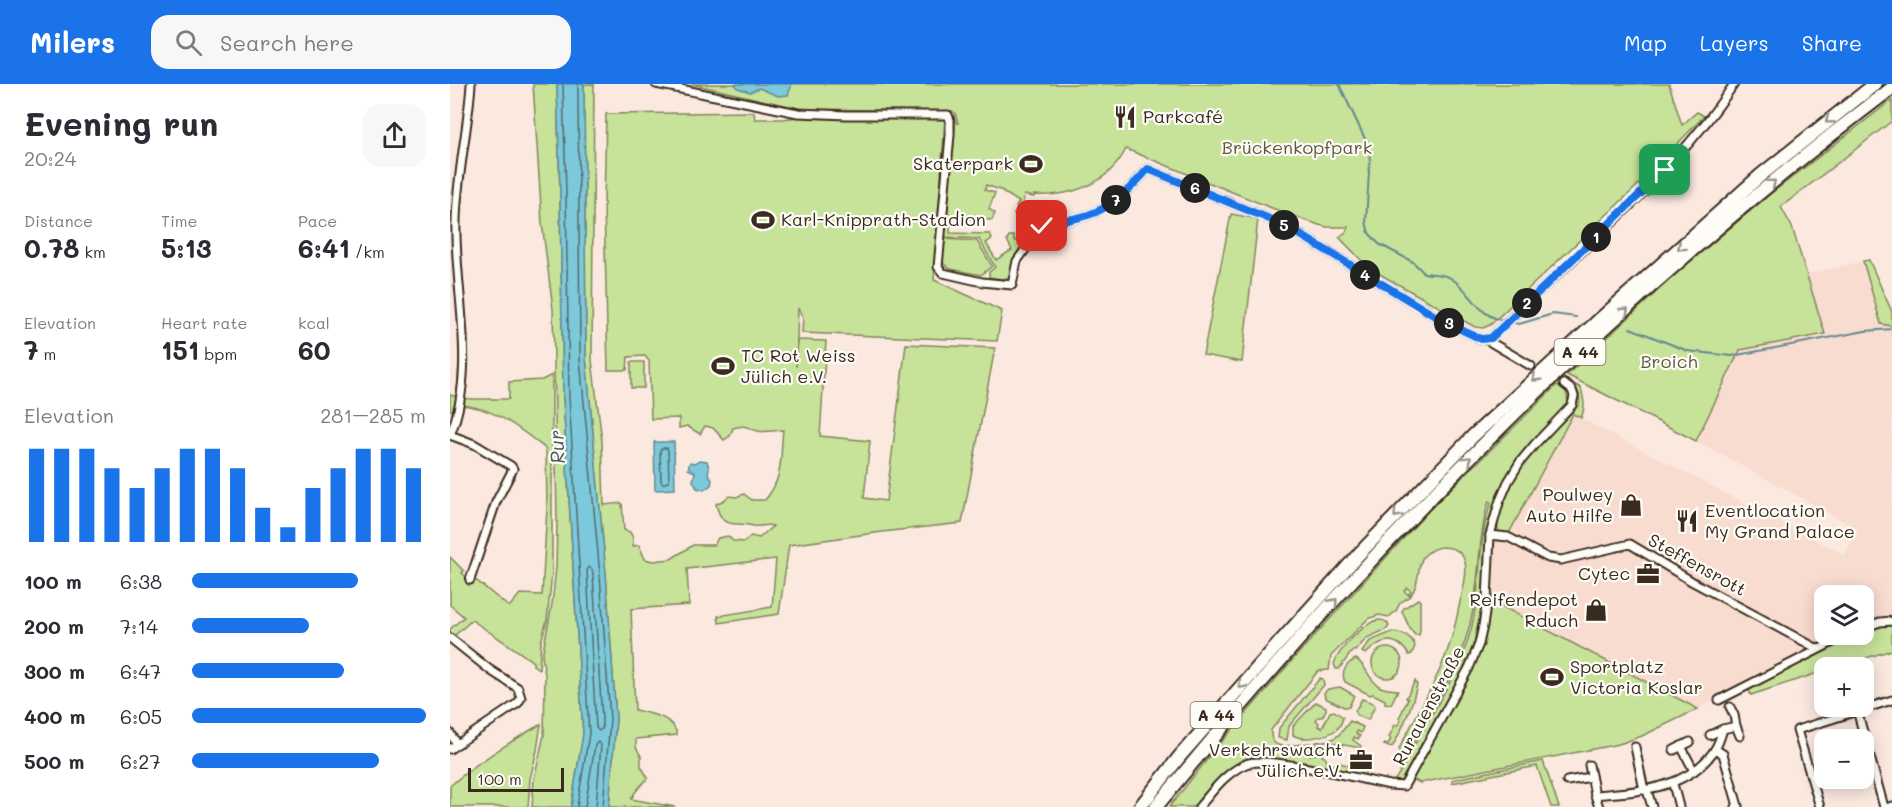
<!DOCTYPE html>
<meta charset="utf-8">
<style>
:root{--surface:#fff;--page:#f7f7f7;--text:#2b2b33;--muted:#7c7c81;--accent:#1a73e8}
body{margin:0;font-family:Mali,sans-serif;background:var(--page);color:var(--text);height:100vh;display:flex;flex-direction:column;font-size:22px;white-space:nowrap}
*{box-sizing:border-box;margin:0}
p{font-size:20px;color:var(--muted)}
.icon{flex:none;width:33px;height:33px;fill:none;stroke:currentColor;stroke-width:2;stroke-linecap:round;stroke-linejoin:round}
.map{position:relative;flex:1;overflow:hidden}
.drawer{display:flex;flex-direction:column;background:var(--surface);width:450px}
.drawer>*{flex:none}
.buttons{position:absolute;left:1364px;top:501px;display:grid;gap:12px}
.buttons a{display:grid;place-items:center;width:60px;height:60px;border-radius:12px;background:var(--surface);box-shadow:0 3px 15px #0003;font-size:30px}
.scale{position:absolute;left:18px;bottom:15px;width:96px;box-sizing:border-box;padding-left:6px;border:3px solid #3b2a1e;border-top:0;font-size:16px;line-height:21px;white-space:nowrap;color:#3b2a1e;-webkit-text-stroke:4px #fdfcf7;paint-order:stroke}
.pin{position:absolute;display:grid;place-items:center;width:51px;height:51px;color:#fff;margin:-26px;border-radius:12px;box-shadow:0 3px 9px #0006}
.km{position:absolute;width:30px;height:30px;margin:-15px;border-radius:50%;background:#222;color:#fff;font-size:16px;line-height:30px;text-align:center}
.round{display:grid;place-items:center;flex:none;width:63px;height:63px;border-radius:18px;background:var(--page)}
.summary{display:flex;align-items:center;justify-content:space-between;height:102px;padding:0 24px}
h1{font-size:33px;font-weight:700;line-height:45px}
.metrics{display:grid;grid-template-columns:repeat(3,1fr);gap:9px;height:102px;padding:6px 24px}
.metrics div{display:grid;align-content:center}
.metrics b{font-size:26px;font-weight:700}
.metrics small{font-size:16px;font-weight:400}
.metrics p{font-size:16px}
.chart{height:168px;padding:12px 24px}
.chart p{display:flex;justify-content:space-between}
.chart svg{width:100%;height:108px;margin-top:6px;stroke:var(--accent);stroke-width:6}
ul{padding:0 24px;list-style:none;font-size:20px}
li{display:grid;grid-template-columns:96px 72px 1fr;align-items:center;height:45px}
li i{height:15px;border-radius:8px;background:var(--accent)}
header{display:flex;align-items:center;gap:36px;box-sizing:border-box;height:84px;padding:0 30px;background:var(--accent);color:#fff}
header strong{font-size:28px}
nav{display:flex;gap:33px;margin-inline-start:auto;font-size:21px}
.search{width:420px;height:54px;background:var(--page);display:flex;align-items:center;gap:15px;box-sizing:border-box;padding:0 21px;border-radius:18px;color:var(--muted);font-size:22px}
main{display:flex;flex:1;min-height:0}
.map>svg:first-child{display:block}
.built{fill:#f9dcd0}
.green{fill:#c7e299;stroke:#81865c;stroke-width:1.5}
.water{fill:#7dc9dc;stroke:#638990;stroke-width:1.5}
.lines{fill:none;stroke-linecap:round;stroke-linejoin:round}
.shore{stroke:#556a6a;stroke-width:1.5}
.stream{stroke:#638990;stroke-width:2}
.street-casing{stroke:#3b2a1e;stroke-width:11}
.highway-casing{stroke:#3b2a1e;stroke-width:16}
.street{stroke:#fdfcf7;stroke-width:7}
.highway{stroke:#fdfcf7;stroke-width:12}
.oneway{stroke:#9c938a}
.route-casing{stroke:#fff;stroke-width:12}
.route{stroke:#1a73e8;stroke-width:8}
.labels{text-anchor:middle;stroke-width:4.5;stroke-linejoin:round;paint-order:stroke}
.shield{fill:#fdfcf7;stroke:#75695f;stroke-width:1.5}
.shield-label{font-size:16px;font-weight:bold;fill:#3b2a1e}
.poi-label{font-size:18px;fill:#3b2a1e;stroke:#fdfcf7;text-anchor:start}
.park-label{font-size:18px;fill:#5e583d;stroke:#fdfcf7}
.street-label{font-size:18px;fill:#3b2a1e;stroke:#fdfcf7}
.water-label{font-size:20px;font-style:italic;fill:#4f5a57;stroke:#fdfcf7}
</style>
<header>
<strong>Milers</strong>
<div class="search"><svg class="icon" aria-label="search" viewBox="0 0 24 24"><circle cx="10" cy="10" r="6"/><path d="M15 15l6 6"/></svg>Search here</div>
<nav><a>Map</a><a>Layers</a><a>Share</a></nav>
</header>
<main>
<section class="drawer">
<div class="summary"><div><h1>Evening run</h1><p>20:24</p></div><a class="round"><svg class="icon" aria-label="share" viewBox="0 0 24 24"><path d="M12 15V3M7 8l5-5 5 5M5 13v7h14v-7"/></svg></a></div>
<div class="metrics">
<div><p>Distance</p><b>0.78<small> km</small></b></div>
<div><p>Time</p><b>5:13</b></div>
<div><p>Pace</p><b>6:41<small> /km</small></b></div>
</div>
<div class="metrics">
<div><p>Elevation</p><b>7<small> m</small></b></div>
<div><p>Heart rate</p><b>151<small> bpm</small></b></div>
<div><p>kcal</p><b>60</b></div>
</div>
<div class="chart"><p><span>Elevation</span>281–285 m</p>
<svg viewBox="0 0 160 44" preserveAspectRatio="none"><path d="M5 44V6M15 44V6M25 44V6M35 44V14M45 44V22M55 44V14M65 44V6M75 44V6M85 44V14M95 44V30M105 44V38M115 44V22M125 44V14M135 44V6M145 44V6M155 44V14"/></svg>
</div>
<ul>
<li><b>100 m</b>6:38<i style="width:71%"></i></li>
<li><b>200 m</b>7:14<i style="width:50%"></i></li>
<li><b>300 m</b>6:47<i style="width:65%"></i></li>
<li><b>400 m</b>6:05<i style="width:100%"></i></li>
<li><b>500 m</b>6:27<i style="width:80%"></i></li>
</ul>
</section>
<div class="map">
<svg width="1442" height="723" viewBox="0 0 1442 723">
<rect width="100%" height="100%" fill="#fbe9e0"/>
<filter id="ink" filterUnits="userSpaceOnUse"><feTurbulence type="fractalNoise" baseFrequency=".0167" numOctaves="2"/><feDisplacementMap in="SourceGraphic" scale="12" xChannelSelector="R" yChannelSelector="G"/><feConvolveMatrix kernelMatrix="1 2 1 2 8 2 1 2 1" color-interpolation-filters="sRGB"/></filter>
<g filter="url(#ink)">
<path class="built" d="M1413 177 1431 240 1442 242V533L1431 534 1413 541V512H1374V550L1390 551 1248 625 1040 516 1044 455 1055 456 1123 330 1395 471 1408 445 1246 357 1290 266 1375 250 1357 190Z"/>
<g class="green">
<path d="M83 0H107L110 109 113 313 133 651 121 723H82L84 695 94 651 95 591 92 572 102 520 106 484 107 436 103 225 92 139Z"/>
<path d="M134 0H144L142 276 152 357 154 421 172 419 174 446 180 448 183 454V462L189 461 195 475 203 477 221 475 243 461H264L268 454 278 452 283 457 294 458 301 452 309 454 323 442C317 440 315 442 309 442 302 443 306 442 299 441 281 438 272 445 266 420L274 416 279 412 286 413 294 410 302 416H315C334 394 330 373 333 346 326 346 315 349 308 347 296 344 298 340 283 344L280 352 274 356 263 344 255 342 250 350 237 342 229 344V334L201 335 199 277 195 272 178 273 177 286H158L154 120 156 30 304 28 305 35H333L348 33 400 35 495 34 484 196 552 227 547 257 352 249 353 234 348 224 346 283 348 256 376 257 370 352 420 357 414 414 436 417 456 260 545 264 512 439 432 448 339 461 329 530 269 539 268 532 322 523 326 475 237 485 239 521 181 525 185 626C200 630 224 632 227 651L186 655V663L191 672V682L198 694 186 707 181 715 225 723H159L166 635 156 490 136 274Z"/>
<path d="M242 0H1219L1232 41 1247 28 1254 32 1184 105 1040 241 1033 244 1025 243 926 188 913 178 889 153 896 148 898 143H877L869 141 819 123 676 65C659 100 621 113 584 111V113L574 111 571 135 564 130 568 125 566 123 569 118 558 111 553 109V107L536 101 535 106 545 109 539 125 545 129 542 136 501 134 500 149 540 150 542 155 536 159 546 176 562 166 557 156 559 152H564V156L566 157 570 150 574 155 584 148 581 143 583 141 587 143 560 193 552 195 539 193V188L545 183 529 155 493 153 504 46 505 47V38L508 39 505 29 502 27 352 25Z"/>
<path d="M1442 16V37L1331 123 1342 143 1375 250 1290 266 1246 357 1117 291 1228 188 1319 111Z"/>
<path d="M577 121H586L584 135 581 137 575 133Z"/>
<path d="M781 130 808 135 792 278 753 271Z"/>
<path d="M493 155 527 157 542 182 531 191 500 185 493 179Z"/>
<path d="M1419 176 1442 228V242L1431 240 1413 177Z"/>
<rect x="181" y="278" width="13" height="26"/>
<path d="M102 291V489L97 536 91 558 89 585 83 581V578C64 563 42 551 22 536L4 552 0 549V545L14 533 0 521V473L14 487 12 489 21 497H27L59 523 70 510 92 511 97 424 96 365C69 344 42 321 6 321L4 327 0 326V311L20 315H59V298L92 296Z"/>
<path d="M1114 294 1131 304C1134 316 1136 323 1131 334L1123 330 1058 451 1049 448 1048 445V434L1052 421 1064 394 1084 367 1129 321C1132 306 1124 302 1113 296Z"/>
<path d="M1107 301 1116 307 1118 319 1116 323 1081 358 1065 379 1048 410 1038 443 1035 462 1033 518 1024 558 1016 581 951 697 942 699C951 690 958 673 965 660 987 620 1016 578 1024 532 1031 494 1028 455 1041 419L1039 417C1028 452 1030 490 1023 526 1014 579 982 625 956 672L951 669 949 665C966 631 987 598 999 562 1004 548 1007 532 1010 518 1015 498 1026 464 993 463 986 463 978 467 973 473 966 484 971 497 961 511L959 509 961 507 957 504 954 507 960 512 950 519 946 527 939 533 929 531 918 535 881 572 879 586 868 587 821 646C819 670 843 660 860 659L861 660 858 663 859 671 868 670 867 661H865L866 658C887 656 888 653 900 637L913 643 911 649 907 647 906 650 910 652 908 655 904 653 903 656 911 662 910 664 884 659 883 662 876 661 872 672 876 674 877 678 883 681 890 679 915 686V692C895 688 814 669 800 673 777 681 762 705 746 723H719L768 662 837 582 981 424Z"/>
<path d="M968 515 970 517V547L969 551H965C957 543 958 538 952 528L954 524Z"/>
<path d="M1040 516 1248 625 1192 652 1169 660 970 699 962 695 1033 555Z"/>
<path d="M929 536C934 536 937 537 939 542L937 545 917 554 905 567 903 566 889 585H886L884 580C888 566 915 538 929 536Z"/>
<path d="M1442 540V566L1387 583 1374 584V587L1301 611 1298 604 1392 557 1407 551 1413 550V548L1433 541Z"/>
<path d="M942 548C952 549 961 551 965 562L962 570 959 571C946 550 930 555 916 570L912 568 920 557Z"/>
<circle cx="937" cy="579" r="15"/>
<path d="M906 575C916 581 918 595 929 602 935 606 942 605 948 606L941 620 935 619V616L923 610 920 611 895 598C890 588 897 579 906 575Z"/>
<path d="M870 594 873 595 874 601 839 642 837 656 828 654 829 644Z"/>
<path d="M965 597 967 601C962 623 954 642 943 662L939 663 934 661 935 660H938L941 655 939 653 945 641H948L951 636 949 634 958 615 956 614Z"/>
<path d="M890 603 904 611 899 623H894L875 614 874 609 878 605Z"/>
<path d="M912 615 923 619 925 622 918 636 907 631 905 627Z"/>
<path d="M866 618 876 623V626L872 633H868L866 636 869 639 868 642 872 644 880 628 884 627 893 633C892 638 890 643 886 646 876 653 853 657 843 651V642Z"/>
<path d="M91 640 87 666 80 695 78 723H0V702C28 677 59 659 91 640Z"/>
<path d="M1093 677 1109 723H1101L1087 682 1002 699V696L1005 695Z"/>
</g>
<g class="water">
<path d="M107 0H134L136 274 156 490 166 635 159 723H121L133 650 113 313 110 109Z"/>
<path d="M285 0H342L338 11 328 12 309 4 300 8 287 4Z"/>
<path d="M204 358H224L225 405 205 406Z"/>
<path d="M250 376 257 377 259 384 258 389 262 396 261 401 254 406 247 404 243 397 245 388 238 385 240 378 245 379Z"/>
</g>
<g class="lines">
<g class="shore">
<path d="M113 0 116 109 119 312 139 650 127 723"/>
<path d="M128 0 130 275 150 491 160 635 153 723"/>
<path d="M213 364H217L218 366 219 397 216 399H212L211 397 210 366Z"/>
<path d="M139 483 142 485 143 491 152 635V645L149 647 146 644 137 487Z"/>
<path d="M135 723 145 661 148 658 151 661 146 723"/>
</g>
<g class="stream">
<path d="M889 0 917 59 920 71 916 138 919 149 929 160 963 178 974 189C983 191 994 189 1002 195 1024 209 1025 231 1055 237"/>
<path d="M1060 238 1069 240 1103 230 1126 233"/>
<path d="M1180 244 1238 267 1282 272 1415 247 1442 245"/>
</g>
<g class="street-casing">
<g id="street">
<path d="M206 0 348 29 397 31H498L500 36V51L488 183 493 189 532 198 562 201 567 177 592 142C607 137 623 136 638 131 663 123 681 104 698 85L834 141 995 238 1031 255H1037L1042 259 1081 282"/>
<path d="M1037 255 1041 254C1123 171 1219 98 1284 0"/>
<path d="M0 351C28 283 4 208 6 137 7 91 18 46 21 0"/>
<path d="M0 351 24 360 61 382 63 385 46 418 20 496"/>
<path d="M1040 451 1058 453 1098 474 1111 476 1180 460 1243 498 1368 565"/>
<path d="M1413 544 1430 538 1442 537"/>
<path d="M0 554 40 586 68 604 71 614 68 619 0 665"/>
<path d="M1269 616 1399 550"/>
<path d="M1407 626 1434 723"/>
<path d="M1286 642 1290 652"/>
<path d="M0 649 6 659"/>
<path d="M1260 651 1273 645"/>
<path d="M1231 662 1244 687"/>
<path d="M1185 663 1194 706"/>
<path d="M1265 665 1273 670 1288 722 1286 723"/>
<path d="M1224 666 1240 658"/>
<path d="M1139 681 1145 711C1189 707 1236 706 1264 667 1268 661 1271 652 1273 645L1286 642 1284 631 1280 623"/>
<path d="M1117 697 1141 693"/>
<path d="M1223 700 1229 723"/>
<path d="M1197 706 1202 723"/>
<path d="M1145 711 1149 723"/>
<path d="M749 723C763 707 775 689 796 680 817 671 913 696 940 701L954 702 1019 584 1029 560 1033 542 1037 516 1040 451 1049 419 1058 398 1070 378 1085 360 1122 321 1124 312 1122 306 1114 300"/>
<path d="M1370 723 1347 646 1442 616"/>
<path d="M1439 723 1442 722"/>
</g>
</g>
<g class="highway-casing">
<g id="highway">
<path d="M690 723 730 672 831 557 909 470 1023 352 1148 237 1311 91 1425 0"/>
<path d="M706 723C923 457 1168 211 1442 4"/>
</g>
</g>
<use href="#street" class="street"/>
<use href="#highway" class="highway"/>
</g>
<defs><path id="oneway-chevron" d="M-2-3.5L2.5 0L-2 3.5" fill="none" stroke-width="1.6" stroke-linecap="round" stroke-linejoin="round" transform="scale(1.5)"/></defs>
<g class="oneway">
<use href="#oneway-chevron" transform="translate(1379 36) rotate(141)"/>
<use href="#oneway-chevron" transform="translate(1322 99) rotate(-40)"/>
<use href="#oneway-chevron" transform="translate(1231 163) rotate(138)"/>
<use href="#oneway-chevron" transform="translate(1175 227) rotate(-41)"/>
<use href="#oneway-chevron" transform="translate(1086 294) rotate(137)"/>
<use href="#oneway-chevron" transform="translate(1018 376) rotate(-45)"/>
<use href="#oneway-chevron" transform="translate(947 430) rotate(133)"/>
<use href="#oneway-chevron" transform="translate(884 518) rotate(-48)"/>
<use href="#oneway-chevron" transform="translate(792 601) rotate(131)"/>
</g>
</g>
<g class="lines" filter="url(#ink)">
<g class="route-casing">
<path id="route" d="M592 142C607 137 623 136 638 131 663 123 681 104 698 85L834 141 995 238 1031 255 1041 254 1215 86"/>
</g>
<use href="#route" class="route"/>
</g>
<defs>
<g id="restaurant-bare" transform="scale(1.8)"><path d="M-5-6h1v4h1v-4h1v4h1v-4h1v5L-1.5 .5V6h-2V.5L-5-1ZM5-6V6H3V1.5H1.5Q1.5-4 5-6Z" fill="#3b2a1e" stroke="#fdfcf7" stroke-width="2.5" paint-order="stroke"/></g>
<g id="stadium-bare" transform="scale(1.8)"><path d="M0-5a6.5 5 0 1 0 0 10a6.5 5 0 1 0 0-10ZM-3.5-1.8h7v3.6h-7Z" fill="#3b2a1e" stroke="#fdfcf7" stroke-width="2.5" paint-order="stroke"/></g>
<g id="shop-bare" transform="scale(1.8)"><path d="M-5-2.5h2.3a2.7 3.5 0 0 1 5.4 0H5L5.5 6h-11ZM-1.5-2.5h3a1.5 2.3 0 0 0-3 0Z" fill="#3b2a1e" stroke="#fdfcf7" stroke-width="2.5" paint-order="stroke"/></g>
<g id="office-bare" transform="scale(1.8)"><path d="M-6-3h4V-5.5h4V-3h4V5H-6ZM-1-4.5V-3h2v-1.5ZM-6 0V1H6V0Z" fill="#3b2a1e" stroke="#fdfcf7" stroke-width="2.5" paint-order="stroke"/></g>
</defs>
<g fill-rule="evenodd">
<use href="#restaurant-bare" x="675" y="33"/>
<use href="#stadium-bare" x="581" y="80"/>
<use href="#stadium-bare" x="313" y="136"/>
<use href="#stadium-bare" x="273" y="282"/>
<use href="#shop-bare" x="1181" y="421"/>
<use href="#restaurant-bare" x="1237" y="437"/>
<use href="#office-bare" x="1198" y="490"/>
<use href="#shop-bare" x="1146" y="526"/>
<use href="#stadium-bare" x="1102" y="593"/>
<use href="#office-bare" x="911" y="676"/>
</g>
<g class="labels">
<g class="shield">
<rect x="1104.5" y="255" width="51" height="26" rx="4.5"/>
<rect x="740.5" y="618" width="51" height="26" rx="4.5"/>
</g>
<g class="shield-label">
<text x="1130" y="274">A 44</text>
<text x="766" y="637">A 44</text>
</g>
<g class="poi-label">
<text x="693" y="39">Parkcafé</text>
<text x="563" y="86" text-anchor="end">Skaterpark</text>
<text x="331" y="142">Karl-Knipprath-Stadion</text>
<text x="291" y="278">TC Rot Weiss<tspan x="291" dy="21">Jülich e.V.</tspan></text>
<text x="1163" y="417" text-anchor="end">Poulwey<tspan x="1163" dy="21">Auto Hilfe</tspan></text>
<text x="1255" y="433">Eventlocation<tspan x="1255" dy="21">My Grand Palace</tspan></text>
<text x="1180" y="496" text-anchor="end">Cytec</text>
<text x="1128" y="522" text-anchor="end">Reifendepot<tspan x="1128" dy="21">Rduch</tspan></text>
<text x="1120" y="589">Sportplatz<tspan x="1120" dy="21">Victoria Koslar</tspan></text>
<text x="893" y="672" text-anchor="end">Verkehrswacht<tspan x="893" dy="21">Jülich e.V.</tspan></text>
</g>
<g class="park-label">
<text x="847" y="70">Brückenkopfpark</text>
<text x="1219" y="284">Broich</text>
</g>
<g class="street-label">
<text transform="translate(1247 481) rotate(29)" y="6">Steffensrott</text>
<text transform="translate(979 622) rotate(-62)" y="6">Rurauenstraße</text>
</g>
<g class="water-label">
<text transform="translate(107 363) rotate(-93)" y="7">Rur</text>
</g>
</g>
</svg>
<div class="buttons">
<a><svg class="icon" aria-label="layers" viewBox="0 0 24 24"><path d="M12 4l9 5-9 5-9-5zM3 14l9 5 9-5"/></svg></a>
<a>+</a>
<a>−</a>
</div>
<div class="scale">100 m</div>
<div class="pin" style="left:1215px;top:86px;background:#1e9e55"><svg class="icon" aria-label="arrive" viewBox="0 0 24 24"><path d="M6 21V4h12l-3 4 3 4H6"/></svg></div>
<div class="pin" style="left:592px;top:142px;background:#d93025"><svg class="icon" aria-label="check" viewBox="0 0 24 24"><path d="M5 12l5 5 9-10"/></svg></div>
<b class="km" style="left:1146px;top:153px">1</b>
<b class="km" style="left:1077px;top:219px">2</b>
<b class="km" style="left:999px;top:239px">3</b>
<b class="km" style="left:915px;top:191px">4</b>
<b class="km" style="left:834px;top:141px">5</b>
<b class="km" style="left:745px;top:104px">6</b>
<b class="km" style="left:666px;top:116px">7</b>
</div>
</main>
